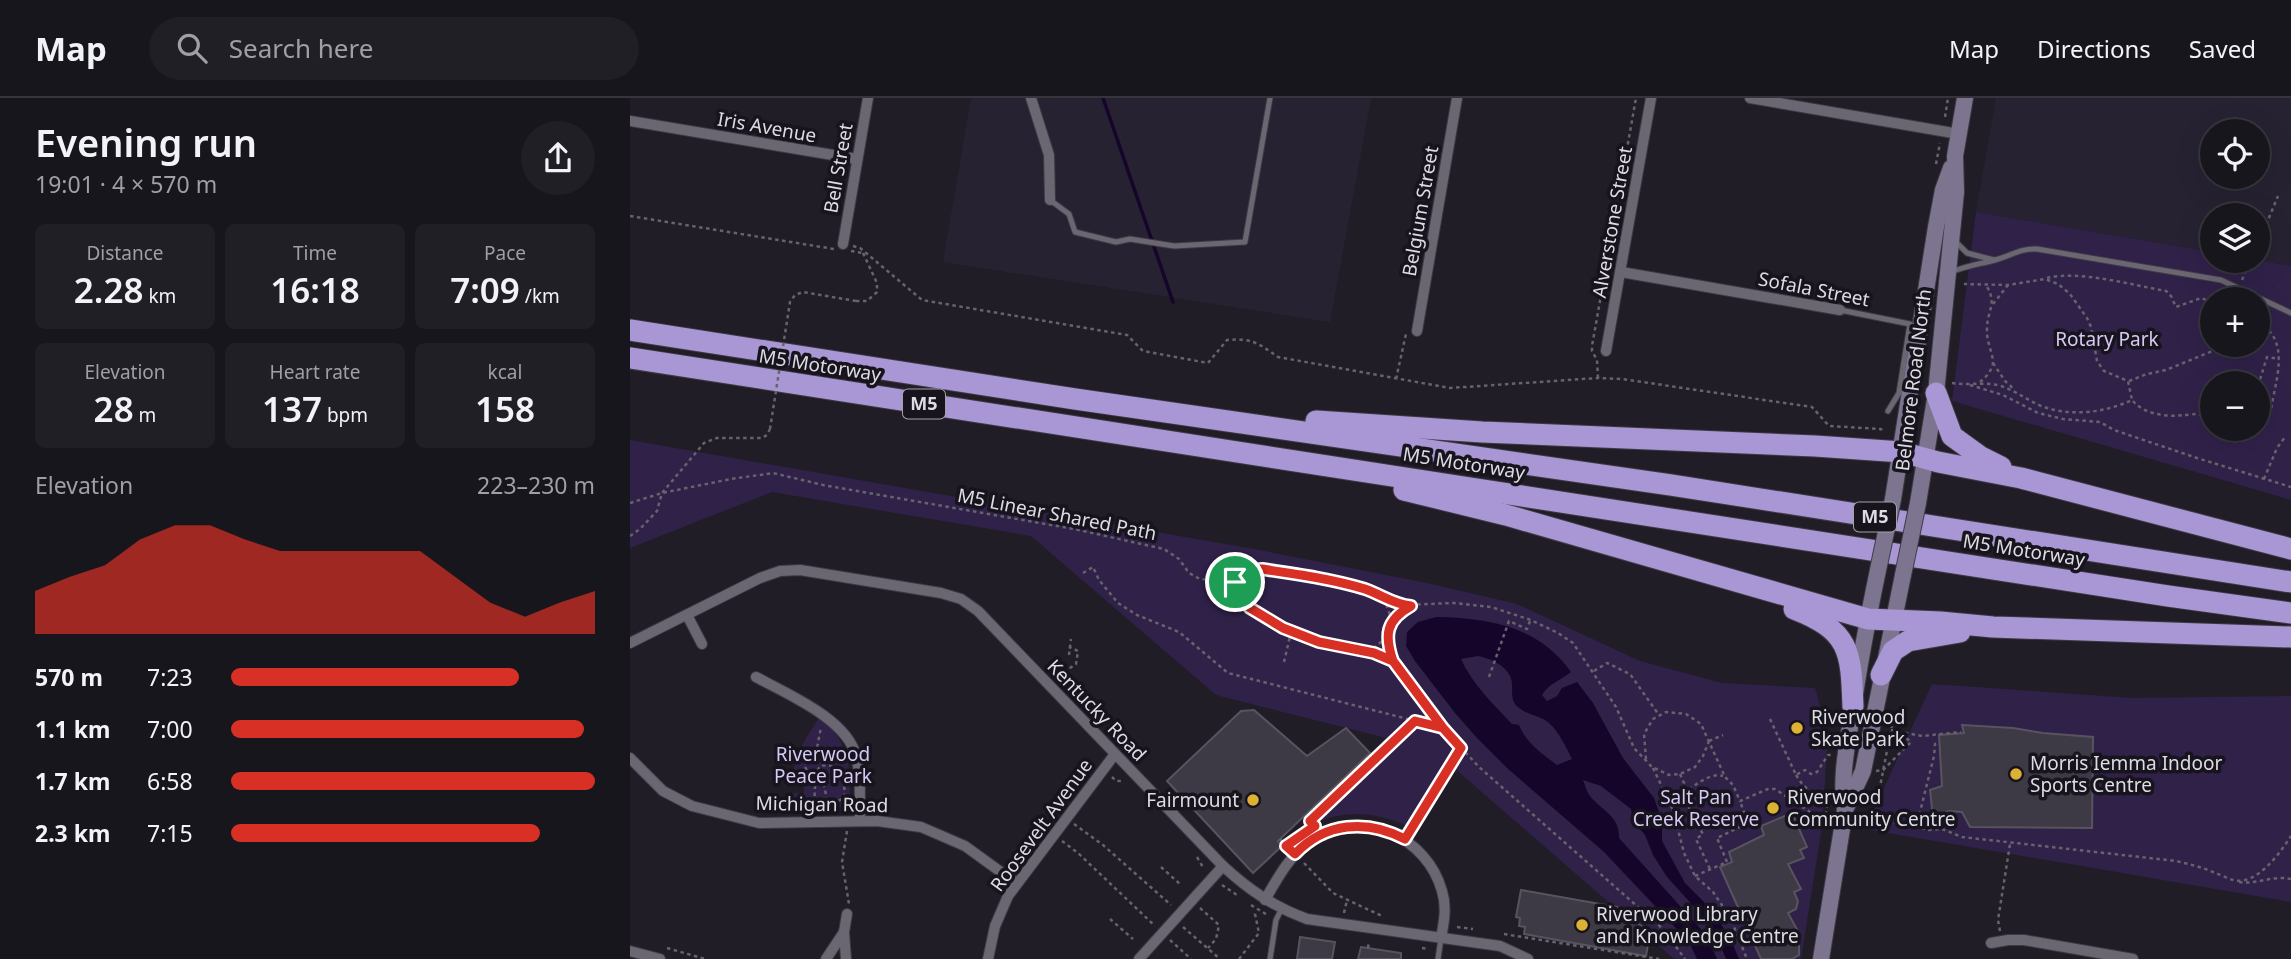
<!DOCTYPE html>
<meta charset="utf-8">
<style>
:root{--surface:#18161d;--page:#211f26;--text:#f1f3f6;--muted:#9f9fa4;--line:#36353b;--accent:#d93025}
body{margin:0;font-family:"Noto Sans",sans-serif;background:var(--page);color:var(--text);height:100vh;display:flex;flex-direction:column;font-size:26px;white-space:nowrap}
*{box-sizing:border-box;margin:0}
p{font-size:23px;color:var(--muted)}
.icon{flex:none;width:38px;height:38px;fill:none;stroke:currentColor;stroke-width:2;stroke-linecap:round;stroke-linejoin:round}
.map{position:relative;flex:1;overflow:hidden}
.details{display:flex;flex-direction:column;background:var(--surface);width:630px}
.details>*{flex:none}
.tools{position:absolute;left:1570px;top:21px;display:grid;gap:14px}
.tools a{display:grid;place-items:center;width:70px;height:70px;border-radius:50%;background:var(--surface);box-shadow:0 7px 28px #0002,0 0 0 2px var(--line);font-size:35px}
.pin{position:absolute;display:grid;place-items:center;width:60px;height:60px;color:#fff;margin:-30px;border:4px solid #fff;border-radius:50%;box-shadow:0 2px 7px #0007}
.round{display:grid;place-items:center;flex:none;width:74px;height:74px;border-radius:37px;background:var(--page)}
.summary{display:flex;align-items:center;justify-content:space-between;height:119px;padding:0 35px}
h1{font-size:38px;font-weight:600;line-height:52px}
.figures{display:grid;grid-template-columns:repeat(3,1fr);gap:10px;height:119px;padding:7px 35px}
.figures div{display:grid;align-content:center;border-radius:10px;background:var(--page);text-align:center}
.figures b{font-size:35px;font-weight:600}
.figures small{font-size:19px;font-weight:400}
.figures p{font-size:19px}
.chart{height:196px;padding:14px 35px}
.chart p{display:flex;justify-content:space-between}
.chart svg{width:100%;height:126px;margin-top:7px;fill:var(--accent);opacity:.7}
ul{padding:0 35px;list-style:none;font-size:23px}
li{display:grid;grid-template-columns:112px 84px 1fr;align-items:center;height:52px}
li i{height:18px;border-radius:9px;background:var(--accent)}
header{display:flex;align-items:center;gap:42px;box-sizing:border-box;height:98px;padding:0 35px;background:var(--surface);border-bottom:2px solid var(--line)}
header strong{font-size:33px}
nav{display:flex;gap:38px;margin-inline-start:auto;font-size:24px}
.search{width:490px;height:63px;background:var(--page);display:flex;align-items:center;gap:18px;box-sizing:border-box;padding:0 24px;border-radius:38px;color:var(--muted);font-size:26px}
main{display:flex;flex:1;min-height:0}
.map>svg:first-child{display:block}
.built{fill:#272232;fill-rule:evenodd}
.green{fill:#302149;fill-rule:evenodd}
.water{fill:#16052b;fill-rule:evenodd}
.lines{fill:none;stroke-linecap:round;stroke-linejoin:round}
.stream{stroke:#16052b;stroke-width:3.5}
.building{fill:#3d3a45;stroke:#575460;stroke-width:2}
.lane-casing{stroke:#3d3a43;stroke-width:7}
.street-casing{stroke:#3d3a43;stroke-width:12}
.secondary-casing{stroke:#3d3a43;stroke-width:18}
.highway-casing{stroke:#3d3a43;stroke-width:23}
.path{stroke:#66636c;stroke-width:2.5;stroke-dasharray:3.5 3.5;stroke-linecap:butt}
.lane{stroke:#6a6773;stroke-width:5}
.street{stroke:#6a6773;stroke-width:10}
.secondary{stroke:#7d7590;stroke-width:16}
.highway{stroke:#a996d4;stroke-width:21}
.secondary-bridge-casing{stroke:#3d3a43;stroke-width:18;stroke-linecap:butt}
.path-bridge{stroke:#66636c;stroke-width:2.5;stroke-dasharray:3.5 3.5;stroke-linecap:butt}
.secondary-bridge{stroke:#7d7590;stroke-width:16}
.route-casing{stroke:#fff;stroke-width:14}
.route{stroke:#d93025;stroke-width:9}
.poi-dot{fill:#ddb133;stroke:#17141d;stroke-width:2.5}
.labels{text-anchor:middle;stroke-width:7;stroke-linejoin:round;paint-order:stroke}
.shield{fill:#17141d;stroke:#a2a0a8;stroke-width:2}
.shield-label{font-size:18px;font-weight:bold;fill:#dddce3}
.street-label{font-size:19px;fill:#dddce3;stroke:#17141d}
.park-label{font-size:19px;fill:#d6c9f5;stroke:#17141d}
.poi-label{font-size:19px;fill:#dddce3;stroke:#17141d;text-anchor:start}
</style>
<header>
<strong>Map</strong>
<div class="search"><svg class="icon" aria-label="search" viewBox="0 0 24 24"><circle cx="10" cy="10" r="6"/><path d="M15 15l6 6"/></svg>Search here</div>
<nav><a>Map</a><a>Directions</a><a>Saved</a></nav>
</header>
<main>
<section class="details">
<div class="summary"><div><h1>Evening run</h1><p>19:01 · 4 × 570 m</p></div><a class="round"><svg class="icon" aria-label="share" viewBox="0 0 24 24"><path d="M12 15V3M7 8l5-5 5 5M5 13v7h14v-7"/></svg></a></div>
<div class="figures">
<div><p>Distance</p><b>2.28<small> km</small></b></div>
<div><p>Time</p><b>16:18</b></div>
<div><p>Pace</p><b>7:09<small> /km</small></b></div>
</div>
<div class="figures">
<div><p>Elevation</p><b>28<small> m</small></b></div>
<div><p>Heart rate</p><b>137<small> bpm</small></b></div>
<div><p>kcal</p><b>158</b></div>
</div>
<div class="chart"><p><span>Elevation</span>223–230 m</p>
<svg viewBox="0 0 160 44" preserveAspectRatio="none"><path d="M0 44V29L10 24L20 20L30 11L40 6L50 6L60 11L70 15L80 15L90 15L100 15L110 15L120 24L130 33L140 38L150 33L160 29V44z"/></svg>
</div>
<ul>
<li><b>570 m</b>7:23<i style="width:79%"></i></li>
<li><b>1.1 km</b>7:00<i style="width:97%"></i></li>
<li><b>1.7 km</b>6:58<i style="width:100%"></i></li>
<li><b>2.3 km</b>7:15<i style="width:85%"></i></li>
</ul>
</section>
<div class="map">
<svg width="1661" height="861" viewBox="0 0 1661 861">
<rect width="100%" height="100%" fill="#201d27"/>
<g class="built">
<path d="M341 0H741L700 224 313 164Z"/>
<path d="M1366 0H1661V168L1628 162V117H1582V154L1346 114ZM1582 33H1628V79H1582Z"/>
</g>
<g class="green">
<path d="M1346 114 1582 154V163L1628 162 1661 168V402L1322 303ZM1582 201H1628V247H1582ZM1582 285H1628V331H1582Z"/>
<path d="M0 342 624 451 797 485 887 506 1010 563 1092 585 1185 590 1198 636 1192 729 1171 861H1044L824 670 785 732C752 715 717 709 682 727L675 719 756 640 586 597 401 438 142 394 0 450Z"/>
<path d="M1302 586 1503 600 1661 598V804L1235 731Z"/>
<path d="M189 620C211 635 219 657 220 682 220 693 221 700 214 709L162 710V695H174V686H162C162 662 175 640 189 620Z"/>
</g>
<path class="water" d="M806 519C859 520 908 528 941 574 931 582 918 586 912 597L917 603 927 598 932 590 947 584 963 605 993 660 1024 700 1032 723V743L1055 785 1082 812 1101 842 1109 861H1096L1086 837 1077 823 1037 779 1023 757 1015 737 1003 723 1001 711 971 688 953 682C955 687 957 694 960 698 972 713 990 718 989 740L1077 838 1087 861H1067L1059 844 974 754 877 670 847 640 825 615 785 563 776 548 777 534 788 524ZM848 558C859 560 875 567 880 578 885 588 878 601 888 609 896 616 905 617 913 621 926 627 936 649 942 661L927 667C911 655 897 646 889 627L882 626C864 607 842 586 831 561Z"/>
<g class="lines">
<path class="stream" d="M473 0 543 204"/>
</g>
<g class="building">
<path d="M624 612 677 658 716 630 740 655 648 743 652 748 623 775 537 683 611 613Z"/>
<path d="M1332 627 1383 630 1413 635 1463 639 1462 730 1340 729 1332 714 1319 713 1303 719 1300 692 1312 688 1309 637 1334 635Z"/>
<path d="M1162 715 1177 749 1170 752 1174 760 1158 766 1171 791 1164 794 1168 803 1166 811 1158 815 1169 835V857L1162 861H1131L1090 769 1102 764 1099 754 1134 737 1131 728Z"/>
<path d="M891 792 987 809 1020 835 1016 858 894 836 895 829 889 828 890 820 886 819Z"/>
<path d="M670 839 705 844 702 861H667Z"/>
<path d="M731 849 771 855V861H728Z"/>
</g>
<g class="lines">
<g class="lane-casing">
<g id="lane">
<path d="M420 102 439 116 445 134 486 144 500 141 544 148 615 144 640 0"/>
<path d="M1324 142 1337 155 1364 162"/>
<path d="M1321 174C1336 168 1350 166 1365 162 1381 158 1390 150 1407 151L1591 182 1661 215"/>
<path d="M1210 212 1280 226 1269 295 1258 313"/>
<path d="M640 861 646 822 651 812"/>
<path d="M808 861 811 840"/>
</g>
</g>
<g class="street-casing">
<g id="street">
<path d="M401 0 419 57 420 102"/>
<path d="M1120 0 1329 36"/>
<path d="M0 23 227 61"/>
<path d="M213 146 238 0"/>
<path d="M991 174 1210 212"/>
<path d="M787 233 827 0"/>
<path d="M976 253 1021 0"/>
<path d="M57 517 72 546"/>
<path d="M0 545 130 480 150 473 170 472 311 495 331 501 348 513 593 768C619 792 644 809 677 821L870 848 898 861"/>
<path d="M126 579C157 596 217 621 226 658 232 678 229 702 230 723"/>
<path d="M0 660 33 693 62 708 129 725 247 723 291 729 335 748 386 785"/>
<path d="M635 802C648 779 661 755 684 740 733 709 797 739 812 793 817 809 814 824 811 840"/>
<path d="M1361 845 1378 842H1394L1503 861"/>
<path d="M0 853 30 861"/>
<path d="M196 861 214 834"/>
<path d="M216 861 214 834 217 816"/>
<path d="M358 861 365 828 378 798 485 656"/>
<path d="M509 861 593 768"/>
</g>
</g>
<g class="secondary-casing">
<g id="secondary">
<path d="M1263 401 1306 129 1313 92 1321 70"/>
<path d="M1288 405 1306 295 1326 94 1325 58 1335 0"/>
<path d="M1215 712C1210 680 1217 648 1222 616 1229 568 1238 520 1248 472"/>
<path d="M1191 861 1215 712 1233 673 1273 477"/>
</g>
</g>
<g class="highway-casing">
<g id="highway">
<path d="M0 232 445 301 1041 387 1661 484"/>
<path d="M0 260 1538 498 1661 515"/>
<path d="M1306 295 1322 338 1351 359 1371 369"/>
<path d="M686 323 852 334 1185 348 1272 354 1308 364 1391 380 1661 451"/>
<path d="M774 392 876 417 1238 521 1310 524 1363 529 1661 539"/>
<path d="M1164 511C1221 533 1221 554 1223 609"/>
<path d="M1251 577 1263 553 1278 543 1330 534"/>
</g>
</g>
<g class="path">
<path d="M1315 19 1318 0"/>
<path d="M1306 66 1310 45"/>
<path d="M0 118 204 151"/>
<path d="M1628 146 1648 98"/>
<path d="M223 148 230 150 292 202 497 237 513 253 578 265 597 242C622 240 628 245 648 259L820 290 968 280 992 281 1182 309 1199 328 1251 331 1253 335"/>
<path d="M221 153 233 155"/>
<path d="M1417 180C1449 172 1502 187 1536 193L1541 198 1546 209 1571 200 1582 204"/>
<path d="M1612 182 1620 163"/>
<path d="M226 203H237L247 194V185L233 155"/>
<path d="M1363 206 1378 187"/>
<path d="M1628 224C1661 242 1646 281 1641 311"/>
<path d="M1363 265 1375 283 1385 292"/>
<path d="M968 280 967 262 962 253V248L1006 0"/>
<path d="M766 281 776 236"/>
<path d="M1499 283 1517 276 1536 272 1585 252 1589 247"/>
<path d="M1350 284C1355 280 1362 273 1363 265 1363 255 1356 243 1357 231 1357 212 1368 206 1356 187"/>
<path d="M1322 285C1339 288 1354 283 1371 288 1386 293 1397 302 1411 308 1441 319 1474 315 1502 302L1498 283 1474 273 1467 263 1461 229 1457 220 1440 196 1428 186 1415 181 1378 187 1334 186"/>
<path d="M1340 287 1373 297 1408 315 1433 321 1470 324 1484 332 1567 360 1661 389"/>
<path d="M1628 288 1637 259 1649 261"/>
<path d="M1503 303C1515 317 1537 319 1555 317 1556 317 1566 316 1566 316 1573 317 1575 319 1582 315"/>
<path d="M1634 381 1647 350 1655 339"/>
<path d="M0 405 32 395 101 381 143 375 193 387 444 431 534 451 549 461 559 475 570 481 605 484 622 472 632 471 689 480 728 489 773 507 824 505 861 509 901 522 928 535 943 545 986 609 1004 650 1022 669 1039 677 1050 676 1065 669 1073 658 1079 643"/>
<path d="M0 438 10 431 27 413 32 395 74 345 87 340H132L137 337 140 331"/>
<path d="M453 475 463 469 469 482 488 505 507 517 549 534 598 575 813 630"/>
<path d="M605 484 612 501 620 510 661 534 700 547 744 555 763 563 813 630 849 669 1033 831 1055 861"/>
<path d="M754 500 760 517 761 525 757 539 762 561"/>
<path d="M761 525 779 509"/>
<path d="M737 553 745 549 757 539"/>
<path d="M439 557 441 541"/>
<path d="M654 564 661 534"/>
<path d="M964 573 977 565 1000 576 1029 617"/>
<path d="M428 578 446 566 448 553 439 549"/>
<path d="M859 579 879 523 897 531 900 523"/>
<path d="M1140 621 1166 677 1175 672 1181 676 1187 674 1198 657H1203"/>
<path d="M1261 632 1292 638 1331 634"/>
<path d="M1079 643 1093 637"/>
<path d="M1016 661 1014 636 1023 621 1036 614 1056 616 1071 626 1095 679 1103 687 1110 703 1138 691H1145L1183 716 1195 719 1199 699"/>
<path d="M1023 670 1043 712 1054 755 1065 778 1083 794 1100 819 1117 861"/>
<path d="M1246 673 1253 672 1281 644 1268 633"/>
<path d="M1050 676 1054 685 1053 695 1060 705 1059 713 1073 736 1066 741 1080 771"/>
<path d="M1166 677C1174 690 1183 698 1198 700"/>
<path d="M482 679 486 683H494"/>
<path d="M183 686 187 681 194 688 197 701 206 704 214 700C216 684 211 663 190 668L185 677 187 681"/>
<path d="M1053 695C1065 688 1080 674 1093 678"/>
<path d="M1245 705 1248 699 1262 627"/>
<path d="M184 712 185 688 174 667 187 650 191 629"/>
<path d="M1242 719 1241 724 1266 725 1299 732 1312 731 1332 739 1546 763C1559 766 1571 769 1583 774 1589 776 1596 780 1603 782 1627 788 1650 755 1661 738"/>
<path d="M444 726 473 747 541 807"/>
<path d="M684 727 680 723 785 623"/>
<path d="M1286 730 1304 658 1305 646 1309 645"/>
<path d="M217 733 212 764 219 806"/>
<path d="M780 734 831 650"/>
<path d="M650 741 656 748"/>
<path d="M432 743 448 755 525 828"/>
<path d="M567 759 574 771"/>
<path d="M674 765 703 795 754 819"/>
<path d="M531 769 551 787"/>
<path d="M1065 778 1097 764 1087 740 1118 725 1110 703"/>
<path d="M1609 784C1626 787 1642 777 1661 781"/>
<path d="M592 787 607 797"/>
<path d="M621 807 639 818"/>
<path d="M570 810 589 827 586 841 578 850"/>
<path d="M714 815 717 802"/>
<path d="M480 821 503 841"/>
<path d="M553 829 590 861"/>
<path d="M827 829 843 831"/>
<path d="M1370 833 1368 822 1380 746"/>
<path d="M874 836 1029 861"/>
<path d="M540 842 561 861"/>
<path d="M37 850 75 861"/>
<path d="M738 850 739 843"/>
<path d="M792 850 799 851"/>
<path d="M609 861 629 835 625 816 627 813"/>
</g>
<use href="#lane" class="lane"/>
<use href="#street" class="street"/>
<use href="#secondary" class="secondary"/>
<use href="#highway" class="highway"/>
<g class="secondary-bridge-casing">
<g id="secondary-bridge">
<path d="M1248 472 1263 401"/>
<path d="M1273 477 1288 405"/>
</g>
</g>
<path class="path-bridge" d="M140 331 160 204 165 197 173 194 226 203"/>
<use href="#secondary-bridge" class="secondary-bridge"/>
</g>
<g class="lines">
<g class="route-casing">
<path id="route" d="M605 484 612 501 620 510 653 530 689 544 744 555 763 563 813 630 831 650 775 741C737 721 695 724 665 756L656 748 685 728 680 723 785 623 813 630 763 563C754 537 756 522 781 508 763 506 752 497 735 491 702 481 666 476 632 471L622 472 605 484"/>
</g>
<use href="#route" class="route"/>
</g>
<g class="poi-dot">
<circle cx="1167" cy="630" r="7"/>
<circle cx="1386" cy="676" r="7"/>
<circle cx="623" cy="702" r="7"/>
<circle cx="1143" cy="710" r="7"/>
<circle cx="952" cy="827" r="7"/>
</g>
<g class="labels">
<g class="shield">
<rect x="273" y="291.5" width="42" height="29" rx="5"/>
<rect x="1224" y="404.5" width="42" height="29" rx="5"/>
</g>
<g class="shield-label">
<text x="294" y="312">M5</text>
<text x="1245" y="425">M5</text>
</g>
<g class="street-label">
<text transform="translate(137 29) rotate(10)" y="7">Iris Avenue</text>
<text transform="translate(208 70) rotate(-80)" y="7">Bell Street</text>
<text transform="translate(790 113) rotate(-80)" y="7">Belgium Street</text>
<text transform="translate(982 124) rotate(-80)" y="7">Alverstone Street</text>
<text transform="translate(1184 191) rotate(11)" y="7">Sofala Street</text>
<text transform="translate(190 267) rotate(9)" y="7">M5 Motorway</text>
<text transform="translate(1283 282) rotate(-83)" y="7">Belmore Road North</text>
<text transform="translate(834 365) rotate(9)" y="7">M5 Motorway</text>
<text transform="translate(427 416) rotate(11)" y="7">M5 Linear Shared Path</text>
<text transform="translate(1394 452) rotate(9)" y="7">M5 Motorway</text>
<text transform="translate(467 612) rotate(46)" y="7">Kentucky Road</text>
<text transform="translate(192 706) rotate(1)" y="7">Michigan Road</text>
<text transform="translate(411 727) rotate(-54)" y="7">Roosevelt Avenue</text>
</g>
<g class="park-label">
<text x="1477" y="248">Rotary Park</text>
<text x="193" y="663">Riverwood<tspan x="193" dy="22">Peace Park</tspan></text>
<text x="1066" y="706">Salt Pan<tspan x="1066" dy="22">Creek Reserve</tspan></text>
</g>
<g class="poi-label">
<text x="1181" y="626">Riverwood<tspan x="1181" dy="22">Skate Park</tspan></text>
<text x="1400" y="672">Morris Iemma Indoor<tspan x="1400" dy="22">Sports Centre</tspan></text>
<text x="1157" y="706">Riverwood<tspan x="1157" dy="22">Community Centre</tspan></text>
<text x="609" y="709" text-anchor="end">Fairmount</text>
<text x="966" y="823">Riverwood Library<tspan x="966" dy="22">and Knowledge Centre</tspan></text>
</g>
</g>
</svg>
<div class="tools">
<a><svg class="icon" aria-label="locate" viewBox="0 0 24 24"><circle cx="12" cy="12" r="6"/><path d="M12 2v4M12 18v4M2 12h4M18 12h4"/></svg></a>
<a><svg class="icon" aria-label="layers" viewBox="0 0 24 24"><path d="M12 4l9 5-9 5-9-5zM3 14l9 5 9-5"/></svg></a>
<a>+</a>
<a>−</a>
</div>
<div class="pin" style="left:605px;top:484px;background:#1e9e55"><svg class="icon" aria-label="arrive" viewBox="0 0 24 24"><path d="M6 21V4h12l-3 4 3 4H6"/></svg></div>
</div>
</main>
